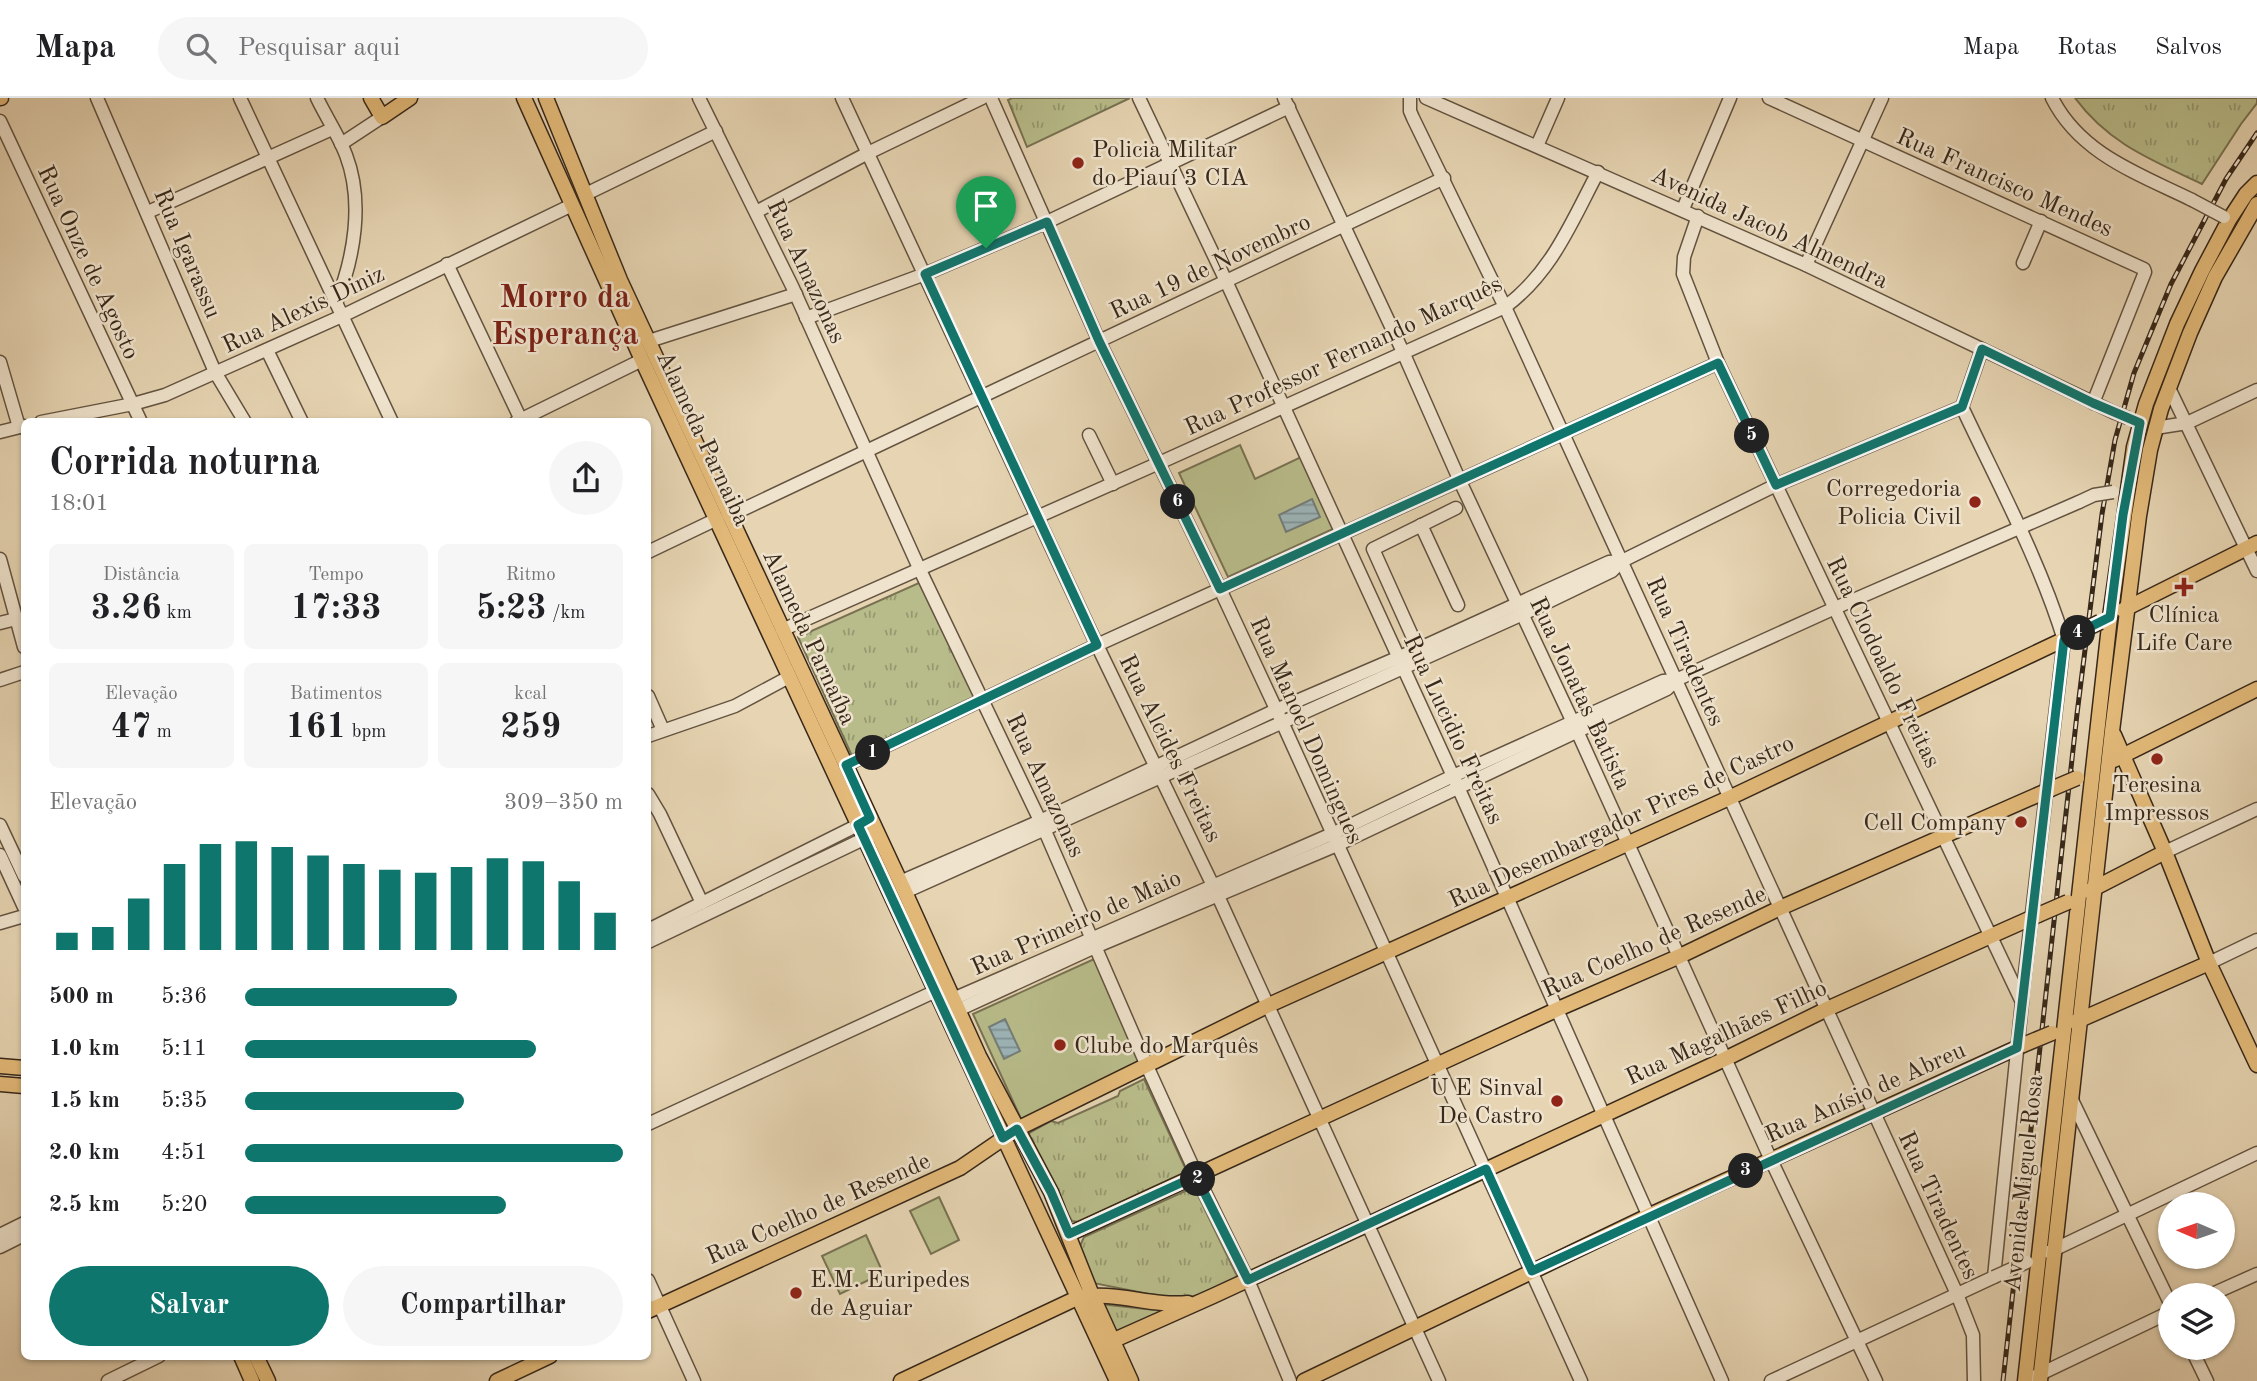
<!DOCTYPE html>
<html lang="pt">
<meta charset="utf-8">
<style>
:root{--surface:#fff;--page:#f6f6f6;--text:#202124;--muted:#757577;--line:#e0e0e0;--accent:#0f766e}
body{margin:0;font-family:"Old Standard TT",serif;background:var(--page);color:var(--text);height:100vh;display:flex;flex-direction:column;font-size:26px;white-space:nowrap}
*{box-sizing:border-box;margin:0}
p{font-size:23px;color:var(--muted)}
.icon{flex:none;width:38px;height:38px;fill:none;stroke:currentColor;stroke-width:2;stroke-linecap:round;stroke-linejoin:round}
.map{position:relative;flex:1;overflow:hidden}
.sheet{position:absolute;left:21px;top:320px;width:630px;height:942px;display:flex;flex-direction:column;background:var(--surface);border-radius:10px;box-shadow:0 2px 5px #0004}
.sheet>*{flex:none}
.needle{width:46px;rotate:272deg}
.controls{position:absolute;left:2158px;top:1094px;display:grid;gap:14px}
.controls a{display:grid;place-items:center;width:77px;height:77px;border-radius:50%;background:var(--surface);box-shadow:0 2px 5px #0004;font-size:35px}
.pin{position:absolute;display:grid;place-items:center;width:60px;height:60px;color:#fff;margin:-72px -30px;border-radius:50% 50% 50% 0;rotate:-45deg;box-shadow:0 0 7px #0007}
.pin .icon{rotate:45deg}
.km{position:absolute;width:35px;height:35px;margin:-18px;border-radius:50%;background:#222;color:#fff;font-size:19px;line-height:35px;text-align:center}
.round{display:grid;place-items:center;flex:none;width:74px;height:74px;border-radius:37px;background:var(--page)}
.summary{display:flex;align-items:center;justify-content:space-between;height:119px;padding:0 28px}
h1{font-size:38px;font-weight:700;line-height:52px}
.stats{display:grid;grid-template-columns:repeat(3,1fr);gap:10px;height:119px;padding:7px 28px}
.stats div{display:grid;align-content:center;border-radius:10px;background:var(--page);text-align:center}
.stats b{font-size:35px;font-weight:700}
.stats small{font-size:19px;font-weight:400}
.stats p{font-size:19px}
.chart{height:196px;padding:14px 28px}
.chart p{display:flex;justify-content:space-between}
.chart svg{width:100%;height:126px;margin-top:7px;stroke:var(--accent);stroke-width:6}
.action{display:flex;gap:14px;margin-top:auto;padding:14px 28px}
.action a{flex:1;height:80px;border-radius:42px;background:var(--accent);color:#fff;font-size:28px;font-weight:700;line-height:80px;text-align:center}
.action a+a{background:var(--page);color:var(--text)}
ul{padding:0 28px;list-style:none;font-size:23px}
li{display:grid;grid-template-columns:112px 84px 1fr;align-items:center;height:52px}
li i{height:18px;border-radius:9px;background:var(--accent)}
header{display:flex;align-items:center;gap:42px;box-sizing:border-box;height:98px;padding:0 35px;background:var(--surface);border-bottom:2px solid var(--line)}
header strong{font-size:33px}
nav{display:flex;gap:38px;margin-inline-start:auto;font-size:24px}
.search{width:490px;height:63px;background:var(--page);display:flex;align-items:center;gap:18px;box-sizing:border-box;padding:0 24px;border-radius:38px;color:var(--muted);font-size:26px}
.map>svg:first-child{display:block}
.grass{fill:url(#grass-tufts);stroke:#787252;stroke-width:2}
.pitch{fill:#b8bc8a;stroke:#787252;stroke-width:2}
.water{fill:url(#water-rules);stroke:#747d79;stroke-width:2}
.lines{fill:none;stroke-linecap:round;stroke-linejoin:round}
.minor-casing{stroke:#635340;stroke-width:15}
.major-casing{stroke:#37281a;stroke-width:17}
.minor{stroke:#efe3cd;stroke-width:12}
.major{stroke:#e3ba79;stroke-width:14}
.rail-casing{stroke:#37281a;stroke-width:5}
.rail{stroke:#efe3cd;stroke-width:2.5;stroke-dasharray:8;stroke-linecap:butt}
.minor-bridge-casing{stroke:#635340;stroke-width:15;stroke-linecap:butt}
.major-bridge-casing{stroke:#37281a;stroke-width:17;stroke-linecap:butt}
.minor-bridge{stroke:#efe3cd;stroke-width:12}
.major-bridge{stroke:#e3ba79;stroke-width:14}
.route-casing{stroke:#fff;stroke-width:14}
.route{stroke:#0f766e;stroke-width:9}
.poi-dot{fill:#8f2418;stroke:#efe3cd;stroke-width:2.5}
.labels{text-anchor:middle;stroke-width:5;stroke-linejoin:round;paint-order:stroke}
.poi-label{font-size:24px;fill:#37281a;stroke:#efe3cd;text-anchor:start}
.street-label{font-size:24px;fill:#37281a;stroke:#efe3cd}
.district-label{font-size:32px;font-weight:bold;fill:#7a1f14;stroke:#efe3cd}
</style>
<header>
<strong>Mapa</strong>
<div class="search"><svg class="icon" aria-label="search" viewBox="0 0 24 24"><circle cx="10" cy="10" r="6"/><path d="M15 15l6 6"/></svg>Pesquisar aqui</div>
<nav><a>Mapa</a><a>Rotas</a><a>Salvos</a></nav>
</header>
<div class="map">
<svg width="2257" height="1283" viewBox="0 0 2257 1283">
<defs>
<pattern id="grass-tufts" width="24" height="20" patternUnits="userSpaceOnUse" patternTransform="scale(1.75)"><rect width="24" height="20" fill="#b8bc8a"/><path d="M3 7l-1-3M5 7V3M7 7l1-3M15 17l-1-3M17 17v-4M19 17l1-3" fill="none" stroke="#969970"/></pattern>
<pattern id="water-rules" width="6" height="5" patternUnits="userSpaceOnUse" patternTransform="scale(1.75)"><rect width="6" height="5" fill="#9cb5b9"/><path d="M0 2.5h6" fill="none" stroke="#809396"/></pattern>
</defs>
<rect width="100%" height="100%" fill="#e6d4b2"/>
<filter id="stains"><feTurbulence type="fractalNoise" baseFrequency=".00286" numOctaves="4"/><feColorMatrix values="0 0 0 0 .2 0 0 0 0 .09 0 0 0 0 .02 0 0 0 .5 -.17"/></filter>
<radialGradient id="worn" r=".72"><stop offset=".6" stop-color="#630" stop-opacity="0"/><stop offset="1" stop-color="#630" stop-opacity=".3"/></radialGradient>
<g class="grass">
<path d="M1012 0H1130L1027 49 1008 2Z"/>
<path d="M2075 0H2257V5L2241 26 2202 86C2152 62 2109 46 2075 0Z"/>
<path d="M921 484 979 600 852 658 798 539Z"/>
<path d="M1144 981 1188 1076 1078 1124 1072 1123 1024 1038 1051 1023 1058 1025 1118 998 1120 993Z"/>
<path d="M1194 1089 1238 1180 1200 1197 1174 1201 1093 1185 1080 1148 1084 1139Z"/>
<path d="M1100 1206 1164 1213 1113 1236Z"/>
</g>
<g class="pitch">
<path d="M1240 347 1255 381 1301 359 1333 431 1228 479 1179 375Z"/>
<path d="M1092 862H1095L1140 966 1022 1023 973 916Z"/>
<path d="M939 1099 959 1142 931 1156 910 1113Z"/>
<path d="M866 1137 883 1175 840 1196 822 1158Z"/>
</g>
<g class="water">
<path d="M1312 401 1320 419 1286 434 1279 417Z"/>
<path d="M1005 921 1020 953 1004 961 989 929Z"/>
</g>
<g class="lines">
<g class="minor-casing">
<g id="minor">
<path d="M97 0 215 274 245 324"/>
<path d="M240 0 392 324"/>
<path d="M317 0C326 19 339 38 346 57 364 104 354 160 336 205"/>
<path d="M699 0 792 188 919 470 1045 733 1147 968 1197 1078 1248 1182 1290 1283"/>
<path d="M842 0 1097 547 1218 798 1439 1283"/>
<path d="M991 0 1099 243 1220 491 1282 624 1581 1283"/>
<path d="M1139 0 1226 183 1458 689 1722 1283"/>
<path d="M1284 0 1403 254 1459 381 1577 633 1771 1062 1876 1283"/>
<path d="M1410 0V13L1413 20 1505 209 1957 1196 1973 1237 1974 1283"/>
<path d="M1426 0 1806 167 2113 314"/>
<path d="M1769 0 2144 171 2145 174 2093 305"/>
<path d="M2052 0C2080 56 2139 76 2192 102"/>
<path d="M0 23 141 324"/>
<path d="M341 46 382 19"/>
<path d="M1537 48 1558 0"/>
<path d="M586 96 716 33"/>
<path d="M1683 111 1730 0"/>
<path d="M148 114 332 31"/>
<path d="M756 114 868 55 982 0"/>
<path d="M1698 118 1684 159 1683 176 1718 265 2022 904 1994 1179 1771 1283"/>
<path d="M2023 165 2041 123"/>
<path d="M447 166 522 324"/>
<path d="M1806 167 1882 0"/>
<path d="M806 220 925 176 1047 124 1289 9"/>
<path d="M649 243 796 196"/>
<path d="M267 252 302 324"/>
<path d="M0 264 19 329"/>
<path d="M2169 290 2257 473"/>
<path d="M1962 309C1998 386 2039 461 2064 542L2022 901"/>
<path d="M41 324 133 306 165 297 342 218 572 107"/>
<path d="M516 324 642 262"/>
<path d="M2155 330 2187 325 2257 292"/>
<path d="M0 334 24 328"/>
<path d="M1089 337 1113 386"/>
<path d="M729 418 1444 80"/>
<path d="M1421 427 1458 507"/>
<path d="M648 454 717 421"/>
<path d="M0 461 24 549"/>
<path d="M0 525 16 521"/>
<path d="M782 532 1159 365 1505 209C1552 174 1571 125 1598 74"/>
<path d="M1418 551 1373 451 1456 410"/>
<path d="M0 582 24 574"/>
<path d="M648 598 663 632"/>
<path d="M648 638 735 608 789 579"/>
<path d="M846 667 1097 547 1718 265"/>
<path d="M648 696 660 716 702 805"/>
<path d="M0 727 24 778"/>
<path d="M2165 754 2257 711"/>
<path d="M0 757 24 809"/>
<path d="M900 784 1040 723 1276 612 1418 551 1609 464 1622 463"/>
<path d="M905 794 1523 516 1612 473 1622 463 1776 387 1962 309 1982 251"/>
<path d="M0 825 24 818"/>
<path d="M648 832 866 723"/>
<path d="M648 844 874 736"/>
<path d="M2209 865 2257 842"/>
<path d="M953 901 1332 736 1453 678 1663 583 1676 582"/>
<path d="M958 912 1095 849 1337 747 1667 591 1676 582 1835 510 2079 404"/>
<path d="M2072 1002 2170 1205"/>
<path d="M648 1026 936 893"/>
<path d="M0 1137 24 1125"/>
<path d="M0 1149 24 1137"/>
<path d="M2049 1154 2257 1055"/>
<path d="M648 1182 694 1283"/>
<path d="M2210 1197 2257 1176"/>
<path d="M2191 1250 2207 1283"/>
<path d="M2034 1279 2170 1214"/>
<path d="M108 1283 159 1258"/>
</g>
</g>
<g class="major-casing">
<g id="major">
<path d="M0 0H1"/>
<path d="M371 0 382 19 410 0"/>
<path d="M524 0 642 262 1117 1283"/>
<path d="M546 0 620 182 905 794 979 958 1051 1094 1092 1197 1131 1283"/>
<path d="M2123 512 2257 445"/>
<path d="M2114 637 2165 754 2209 865 2257 967"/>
<path d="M2114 662 2257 591"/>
<path d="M2089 793 2165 754"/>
<path d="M2075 924 2209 865"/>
<path d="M0 968 24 970"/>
<path d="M0 986 24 988"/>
<path d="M1069 1136 1558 911 1680 858 1780 810 2051 691"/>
<path d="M648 1213 960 1070 1017 1031 1269 907 1729 700 2069 539"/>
<path d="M1112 1243 1213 1198 1725 961 1827 911 2038 817"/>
<path d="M241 1258 252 1283"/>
<path d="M256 1258 268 1283"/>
<path d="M497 1283 550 1258"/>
<path d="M901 1283 1077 1200C1115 1192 1150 1209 1188 1205"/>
<path d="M1304 1283 1650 1117 2023 947"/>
<path d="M2025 1283 2110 519 2134 349 2146 306 2177 226 2202 173 2229 122 2246 96 2257 85"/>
<path d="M2040 1283 2112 633 2139 418 2150 352 2161 311 2190 235 2215 179 2257 106"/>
</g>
</g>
<use href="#minor" class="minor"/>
<use href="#major" class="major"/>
<g class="rail-casing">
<path id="rail" d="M2003 1283 2077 616 2102 416 2115 342 2134 275 2171 186 2226 81 2257 35"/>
</g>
<use href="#rail" class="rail"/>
<g class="minor-bridge-casing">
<g id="minor-bridge">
<path d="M2192 102 2224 119"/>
<path d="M2113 314 2128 320"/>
<path d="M2079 404 2094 397 2113 394"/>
<path d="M1994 1179 2027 1164"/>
</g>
</g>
<g class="major-bridge-casing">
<g id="major-bridge">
<path d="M2069 539 2100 524"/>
<path d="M2051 691 2077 680"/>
<path d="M2038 817 2068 804"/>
<path d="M2023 947 2052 935"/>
</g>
</g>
<use href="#minor-bridge" class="minor-bridge"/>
<use href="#major-bridge" class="major-bridge"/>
</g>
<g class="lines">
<g class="route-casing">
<path id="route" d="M1047 124 1099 243 1220 491 1718 265 1776 387 1962 309 1982 251 2093 305 2140 325 2123 417 2110 519 2064 542 2017 950 1532 1173 1486 1071 1248 1182 1196 1078 1069 1136 1051 1094 1017 1031 1003 1040 858 727 870 720 846 667 1097 547 925 176Z"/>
</g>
<use href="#route" class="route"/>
</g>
<g class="poi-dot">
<circle cx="1078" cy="65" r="7"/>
<circle cx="1975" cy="404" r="7"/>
<path d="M2180.5 478.5h7v7h7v7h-7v7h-7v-7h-7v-7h7z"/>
<circle cx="2157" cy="661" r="7"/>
<circle cx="2021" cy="724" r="7"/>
<circle cx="1060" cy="947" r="7"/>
<circle cx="1557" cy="1003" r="7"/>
<circle cx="796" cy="1195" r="7"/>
</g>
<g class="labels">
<g class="poi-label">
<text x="1092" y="59">Policia Militar<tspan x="1092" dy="28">do Piauí 3 CIA</tspan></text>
<text x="1961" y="398" text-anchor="end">Corregedoria<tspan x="1961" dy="28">Policia Civil</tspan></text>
<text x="2184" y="524" text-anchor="middle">Clínica<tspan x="2184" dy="28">Life Care</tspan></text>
<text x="2157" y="694" text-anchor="middle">Teresina<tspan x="2157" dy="28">Impressos</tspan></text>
<text x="2007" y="732" text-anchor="end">Cell Company</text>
<text x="1074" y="955">Clube do Marquês</text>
<text x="1543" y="997" text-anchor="end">U E Sinval<tspan x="1543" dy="28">De Castro</tspan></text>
<text x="810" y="1189">E.M. Euripedes<tspan x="810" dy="28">de Aguiar</tspan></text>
</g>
<g class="street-label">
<text transform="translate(2005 84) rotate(24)" y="8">Rua Francisco Mendes</text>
<text transform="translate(1770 129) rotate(25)" y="8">Avenida Jacob Almendra</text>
<text transform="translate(188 155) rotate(67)" y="8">Rua Igarassu</text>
<text transform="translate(89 164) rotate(65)" y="8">Rua Onze de Agosto</text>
<text transform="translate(1210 168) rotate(-25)" y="8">Rua 19 de Novembro</text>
<text transform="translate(807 173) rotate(65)" y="8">Rua Amazonas</text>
<text transform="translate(303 211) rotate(-25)" y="8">Rua Alexis Diniz</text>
<text transform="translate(1343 257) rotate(-25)" y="8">Rua Professor Fernando Marquês</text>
<text transform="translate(704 340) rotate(65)" y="8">Alameda Parnaiba</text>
<text transform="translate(810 539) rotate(65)" y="8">Alameda Parnaíba</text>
<text transform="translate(1686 553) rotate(66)" y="8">Rua Tiradentes</text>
<text transform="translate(1884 564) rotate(64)" y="8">Rua Clodoaldo Freitas</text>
<text transform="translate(1581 595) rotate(65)" y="8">Rua Jonatas Batista</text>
<text transform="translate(1454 631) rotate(65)" y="8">Rua Lucidio Freitas</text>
<text transform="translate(1307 632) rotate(66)" y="8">Rua Manoel Domingues</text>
<text transform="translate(1171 650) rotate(64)" y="8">Rua Alcides Freitas</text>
<text transform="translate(1046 687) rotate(65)" y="8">Rua Amazonas</text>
<text transform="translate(1621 723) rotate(-25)" y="8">Rua Desembargador Pires de Castro</text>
<text transform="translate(1076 824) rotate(-24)" y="8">Rua Primeiro de Maio</text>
<text transform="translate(1654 843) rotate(-24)" y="8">Rua Coelho de Resende</text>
<text transform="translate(1726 934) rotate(-25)" y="8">Rua Magalhães Filho</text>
<text transform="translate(1865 994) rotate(-24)" y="8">Rua Anísio de Abreu</text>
<text transform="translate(2023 1085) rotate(-84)" y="8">Avenida Miguel Rosa</text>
<text transform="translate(1939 1107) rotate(65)" y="8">Rua Tiradentes</text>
<text transform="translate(818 1110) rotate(-24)" y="8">Rua Coelho de Resende</text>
</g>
<g class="district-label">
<text x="565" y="209">Morro da<tspan x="565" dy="37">Esperança</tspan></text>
</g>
</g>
<rect width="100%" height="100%" filter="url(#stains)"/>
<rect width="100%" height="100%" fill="url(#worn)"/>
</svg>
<div class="controls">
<a><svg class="needle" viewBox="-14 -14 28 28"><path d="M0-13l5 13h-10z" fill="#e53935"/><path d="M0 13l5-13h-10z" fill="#757577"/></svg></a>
<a><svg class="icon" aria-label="layers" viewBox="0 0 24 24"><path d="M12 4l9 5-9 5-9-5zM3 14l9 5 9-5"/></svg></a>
</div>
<div class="pin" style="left:986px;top:150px;background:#1e9e55"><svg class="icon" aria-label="arrive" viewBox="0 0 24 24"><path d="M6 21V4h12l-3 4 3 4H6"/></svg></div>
<b class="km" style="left:873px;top:655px">1</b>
<b class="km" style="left:1198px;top:1081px">2</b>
<b class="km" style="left:1746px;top:1073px">3</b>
<b class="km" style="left:2078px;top:535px">4</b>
<b class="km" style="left:1752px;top:338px">5</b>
<b class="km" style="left:1178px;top:404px">6</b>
<section class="sheet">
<div class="summary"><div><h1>Corrida noturna</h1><p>18:01</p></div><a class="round"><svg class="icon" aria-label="share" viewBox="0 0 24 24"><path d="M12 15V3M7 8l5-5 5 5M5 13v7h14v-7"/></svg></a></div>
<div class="stats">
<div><p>Distância</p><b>3.26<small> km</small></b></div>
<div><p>Tempo</p><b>17:33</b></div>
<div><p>Ritmo</p><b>5:23<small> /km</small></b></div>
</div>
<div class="stats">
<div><p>Elevação</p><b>47<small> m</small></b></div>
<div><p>Batimentos</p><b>161<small> bpm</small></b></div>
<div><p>kcal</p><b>259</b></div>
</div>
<div class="chart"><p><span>Elevação</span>309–350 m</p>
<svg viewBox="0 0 160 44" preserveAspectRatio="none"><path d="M5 44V38M15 44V36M25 44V26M35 44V14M45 44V7M55 44V6M65 44V8M75 44V11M85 44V14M95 44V16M105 44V17M115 44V15M125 44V12M135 44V13M145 44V20M155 44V31"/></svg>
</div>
<ul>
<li><b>500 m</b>5:36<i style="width:56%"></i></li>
<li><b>1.0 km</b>5:11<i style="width:77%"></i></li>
<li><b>1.5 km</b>5:35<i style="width:58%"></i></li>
<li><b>2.0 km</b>4:51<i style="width:100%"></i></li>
<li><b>2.5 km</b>5:20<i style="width:69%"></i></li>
</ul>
<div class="action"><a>Salvar</a><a>Compartilhar</a></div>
</section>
</div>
